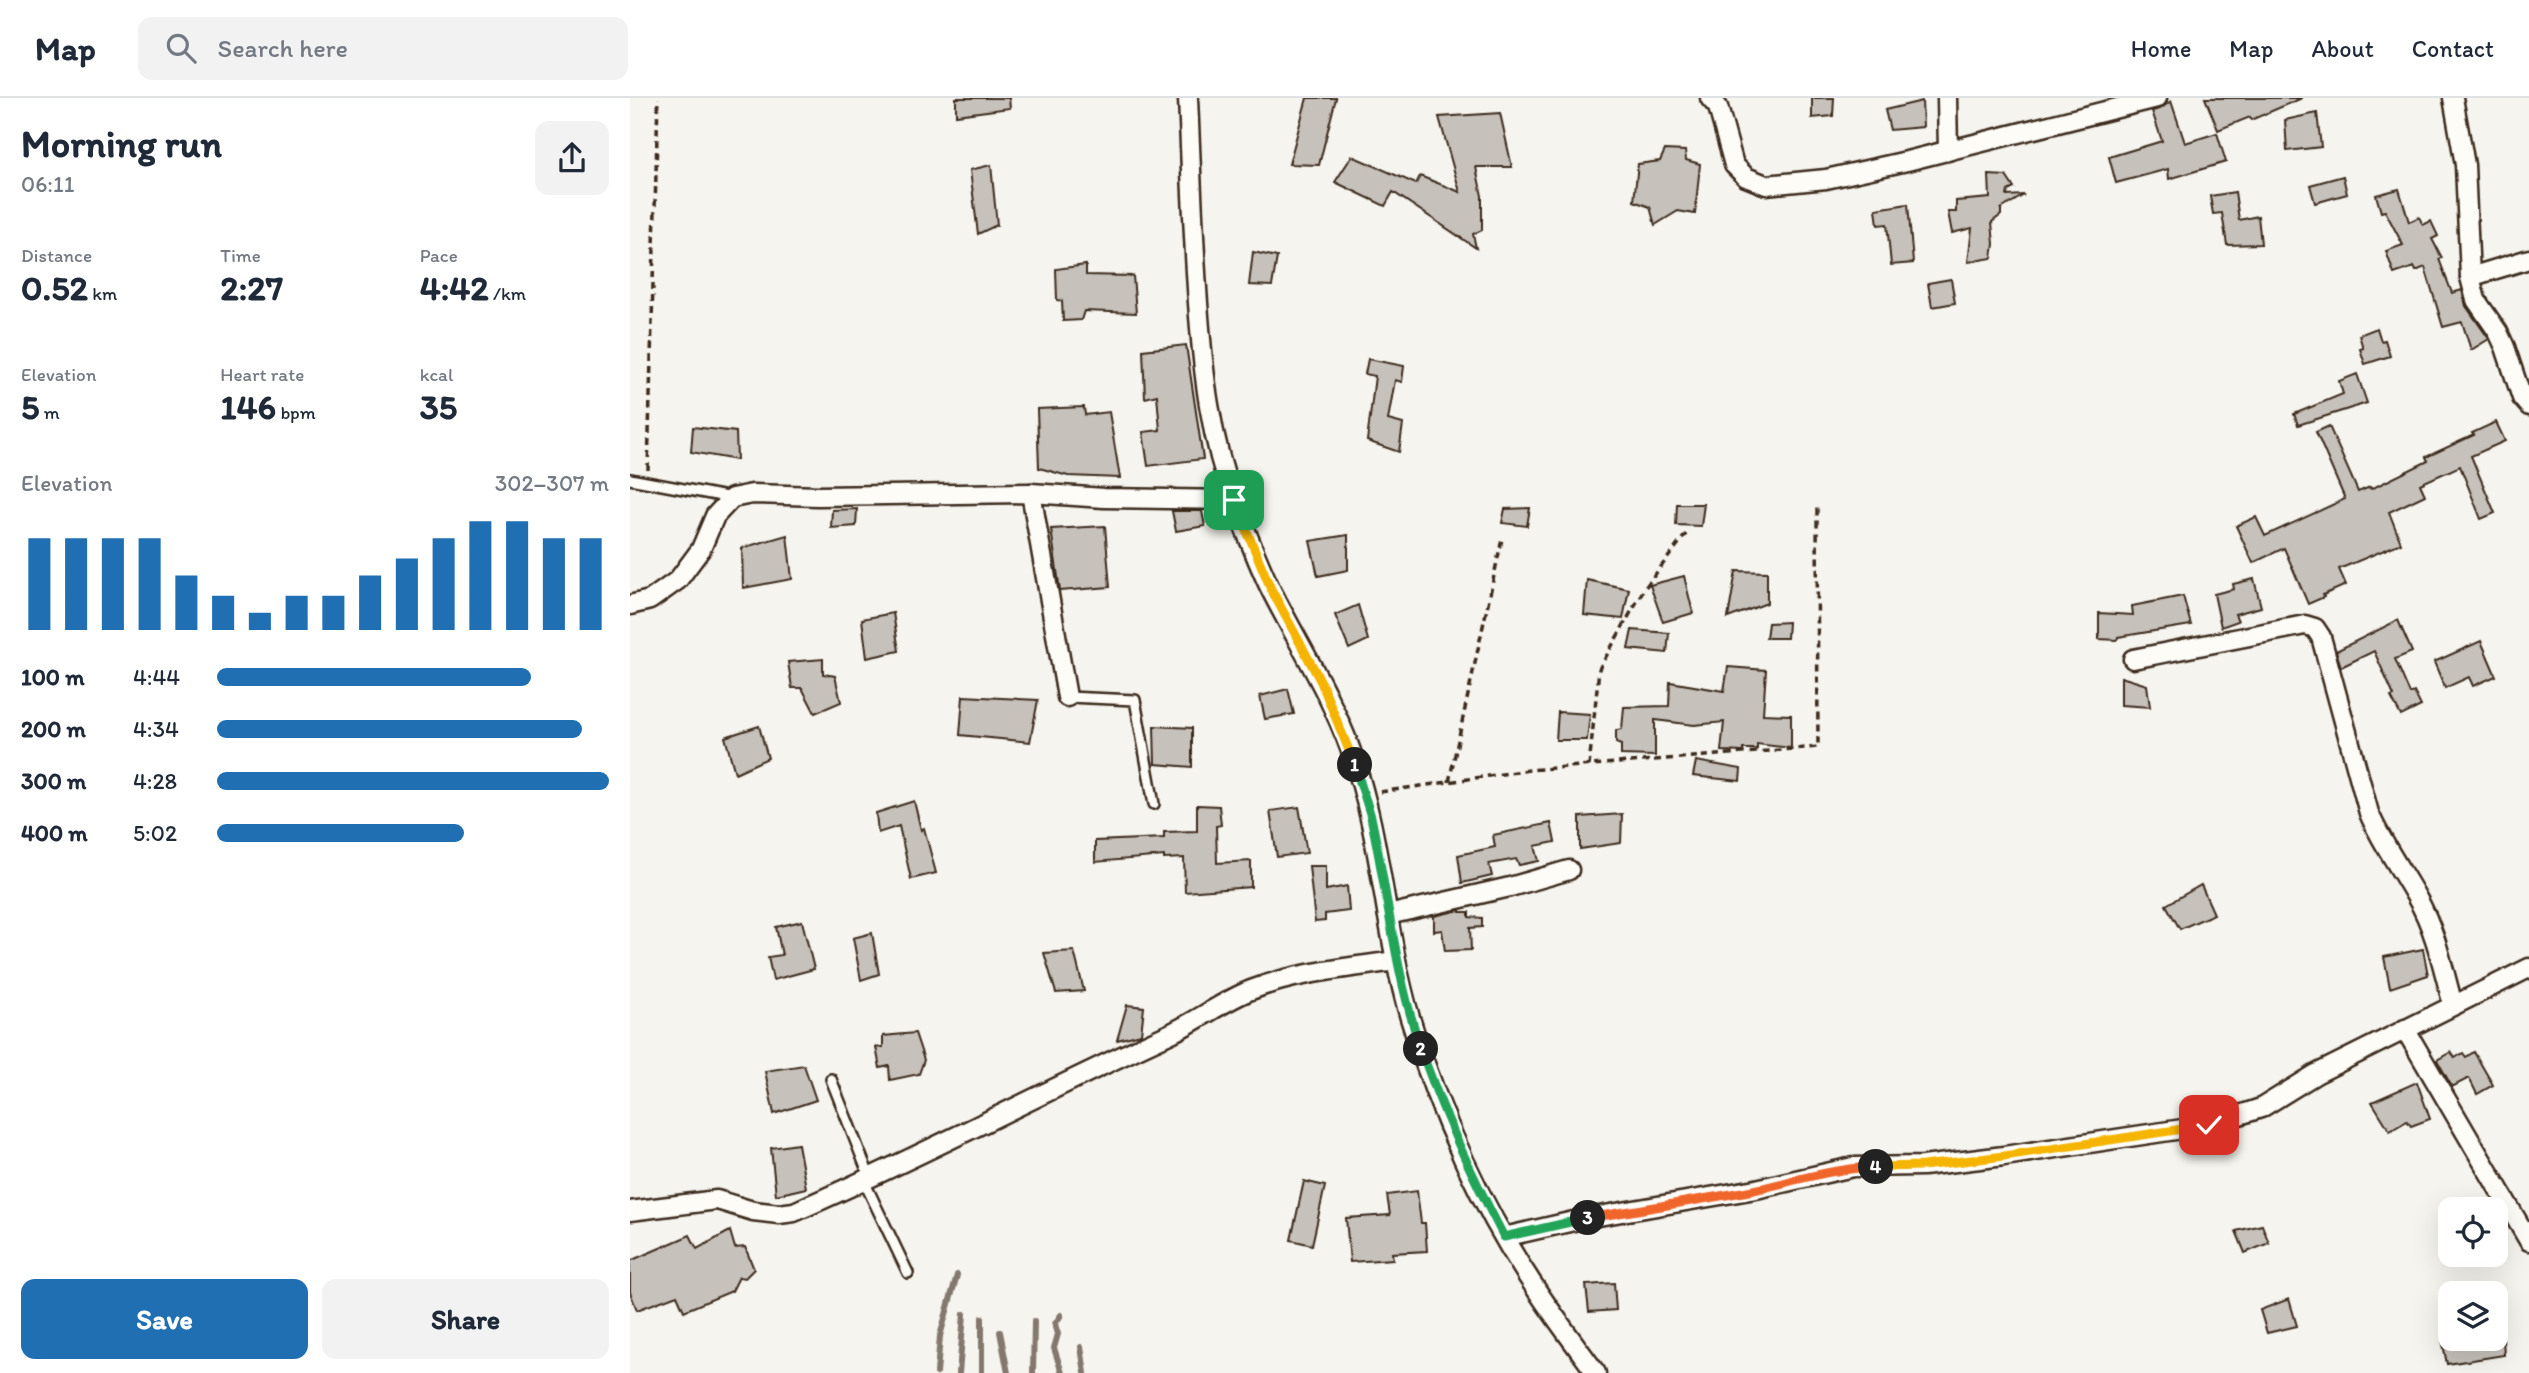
<!DOCTYPE html>
<meta charset="utf-8">
<style>
:root{--surface:#fff;--page:#f2f2f3;--text:#1f2937;--muted:#747a83;--line:#e0e1e3;--accent:#1f6fb2}
body{margin:0;font-family:Itim,sans-serif;background:var(--page);color:var(--text);height:100vh;display:flex;flex-direction:column;font-size:26px;white-space:nowrap}
*{box-sizing:border-box;margin:0}
p{font-size:23px;color:var(--muted)}
.icon{flex:none;width:38px;height:38px;fill:none;stroke:currentColor;stroke-width:2;stroke-linecap:round;stroke-linejoin:round}
.map{position:relative;flex:1;overflow:hidden}
.panel{display:flex;flex-direction:column;background:var(--surface);width:630px}
.panel>*{flex:none}
.tools{position:absolute;left:1808px;top:1099px;display:grid;gap:14px}
.tools a{display:grid;place-items:center;width:70px;height:70px;border-radius:14px;background:var(--surface);box-shadow:0 7px 28px #0002;font-size:35px}
.pin{position:absolute;display:grid;place-items:center;width:60px;height:60px;color:#fff;margin:-30px;border-radius:14px;box-shadow:0 4px 10px #0006}
.km{position:absolute;width:35px;height:35px;margin:-18px;border-radius:50%;background:#222;color:#fff;font-size:19px;line-height:35px;text-align:center}
.round{display:grid;place-items:center;flex:none;width:74px;height:74px;border-radius:14px;background:var(--page)}
.headline{display:flex;align-items:center;justify-content:space-between;height:119px;padding:0 21px}
h1{font-size:38px;font-weight:700;line-height:52px}
.metrics{display:grid;grid-template-columns:repeat(3,1fr);gap:10px;height:119px;padding:7px 21px}
.metrics div{display:grid;align-content:center}
.metrics b{font-size:35px;font-weight:700}
.metrics small{font-size:19px;font-weight:400}
.metrics p{font-size:19px}
.chart{height:196px;padding:14px 21px}
.chart p{display:flex;justify-content:space-between}
.chart svg{width:100%;height:126px;margin-top:7px;stroke:var(--accent);stroke-width:6}
.primary-button{display:flex;gap:14px;margin-top:auto;padding:14px 21px}
.primary-button a{flex:1;height:80px;border-radius:14px;background:var(--accent);color:#fff;font-size:28px;font-weight:700;line-height:80px;text-align:center}
.primary-button a+a{background:var(--page);color:var(--text)}
ul{padding:0 21px;list-style:none;font-size:23px}
li{display:grid;grid-template-columns:112px 84px 1fr;align-items:center;height:52px}
li i{height:18px;border-radius:9px;background:var(--accent)}
header{display:flex;align-items:center;gap:42px;box-sizing:border-box;height:98px;padding:0 35px;background:var(--surface);border-bottom:2px solid var(--line)}
header strong{font-size:33px}
nav{display:flex;gap:38px;margin-inline-start:auto;font-size:24px}
.search{width:490px;height:63px;background:var(--page);display:flex;align-items:center;gap:18px;box-sizing:border-box;padding:0 24px;border-radius:14px;color:var(--muted);font-size:26px}
main{display:flex;flex:1;min-height:0}
.map>svg:first-child{display:block}
.lines{fill:none;stroke-linecap:round;stroke-linejoin:round}
.stream{stroke:#84786e;stroke-width:6}
.building{fill:#c7c1bb;stroke:#3b2a1e;stroke-width:2}
.lane-casing{stroke:#3b2a1e;stroke-width:14}
.street-casing{stroke:#3b2a1e;stroke-width:23}
.path{stroke:#3b2a1e;stroke-width:3.5;stroke-dasharray:7 5;stroke-linecap:butt}
.lane{stroke:#fdfcf7;stroke-width:9}
.street{stroke:#fdfcf7;stroke-width:18}
.split-1-casing{stroke:#fff;stroke-width:14}
.split-2-casing{stroke:#fff;stroke-width:14}
.split-3-casing{stroke:#fff;stroke-width:14}
.split-4-casing{stroke:#fff;stroke-width:14}
.split-5-casing{stroke:#fff;stroke-width:14}
.split-1{stroke:#f5b400;stroke-width:9}
.split-2{stroke:#22a559;stroke-width:9}
.split-3{stroke:#22a559;stroke-width:9}
.split-4{stroke:#f0652b;stroke-width:9}
.split-5{stroke:#f5b400;stroke-width:9}
</style>
<header>
<strong>Map</strong>
<div class="search"><svg class="icon" aria-label="search" viewBox="0 0 24 24"><circle cx="10" cy="10" r="6"/><path d="M15 15l6 6"/></svg>Search here</div>
<nav><a>Home</a><a>Map</a><a>About</a><a>Contact</a></nav>
</header>
<main>
<section class="panel">
<div class="headline"><div><h1>Morning run</h1><p>06:11</p></div><a class="round"><svg class="icon" aria-label="share" viewBox="0 0 24 24"><path d="M12 15V3M7 8l5-5 5 5M5 13v7h14v-7"/></svg></a></div>
<div class="metrics">
<div><p>Distance</p><b>0.52<small> km</small></b></div>
<div><p>Time</p><b>2:27</b></div>
<div><p>Pace</p><b>4:42<small> /km</small></b></div>
</div>
<div class="metrics">
<div><p>Elevation</p><b>5<small> m</small></b></div>
<div><p>Heart rate</p><b>146<small> bpm</small></b></div>
<div><p>kcal</p><b>35</b></div>
</div>
<div class="chart"><p><span>Elevation</span>302–307 m</p>
<svg viewBox="0 0 160 44" preserveAspectRatio="none"><path d="M5 44V12M15 44V12M25 44V12M35 44V12M45 44V25M55 44V32M65 44V38M75 44V32M85 44V32M95 44V25M105 44V19M115 44V12M125 44V6M135 44V6M145 44V12M155 44V12"/></svg>
</div>
<ul>
<li><b>100 m</b>4:44<i style="width:80%"></i></li>
<li><b>200 m</b>4:34<i style="width:93%"></i></li>
<li><b>300 m</b>4:28<i style="width:100%"></i></li>
<li><b>400 m</b>5:02<i style="width:63%"></i></li>
</ul>
<div class="primary-button"><a>Save</a><a>Share</a></div>
</section>
<div class="map">
<svg width="1899" height="1275" viewBox="0 0 1899 1275">
<rect width="100%" height="100%" fill="#f5f4ee"/>
<filter id="ink" filterUnits="userSpaceOnUse"><feTurbulence type="fractalNoise" baseFrequency=".0143" numOctaves="2"/><feDisplacementMap in="SourceGraphic" scale="14" xChannelSelector="R" yChannelSelector="G"/><feConvolveMatrix kernelMatrix="1 2 1 2 8 2 1 2 1" color-interpolation-filters="sRGB"/></filter>
<g filter="url(#ink)">
<g class="lines">
<g class="stream">
<path d="M431 1217 425 1226 428 1236 424 1250 432 1275"/>
<path d="M370 1234 378 1275"/>
<path d="M451 1249 455 1275"/>
<path d="M307 1275 310 1238 327 1177"/>
<path d="M329 1275 334 1216"/>
<path d="M352 1275V1220"/>
<path d="M403 1275 404 1223"/>
</g>
</g>
<g class="building">
<path d="M326 0H379L380 10 326 17Z"/>
<path d="M677 0H706L689 67 659 66Z"/>
<path d="M1182 0H1204L1203 18 1182 20Z"/>
<path d="M1575 0H1672L1621 22 1620 19 1588 32Z"/>
<path d="M1292 3 1293 29 1260 32 1255 12Z"/>
<path d="M1541 3 1555 45 1587 35 1596 64 1539 81 1538 71 1486 85 1479 59 1532 43 1522 13 1530 11Z"/>
<path d="M870 15 882 69H846L852 98V132L843 136 846 150 763 94 755 108 705 84 722 58 786 86 790 78 830 94 809 19Z"/>
<path d="M1687 15 1691 49 1657 53 1655 22Z"/>
<path d="M1035 52 1055 53 1056 62 1070 66 1065 116 1048 113 1025 127 1020 109 1004 103 1008 66 1030 63Z"/>
<path d="M361 67 367 127 348 136 340 72Z"/>
<path d="M1359 77 1376 78 1384 90 1378 93 1377 98 1394 97 1371 111V117L1362 124 1364 146 1362 160 1338 164 1342 130 1322 135 1318 114H1326V103L1360 100Z"/>
<path d="M1713 78 1717 96 1685 105 1680 87Z"/>
<path d="M1769 91 1779 124 1789 119 1793 127 1801 123 1808 138 1802 141 1812 160 1809 161 1822 195 1832 192 1836 208 1859 241 1841 252 1832 224 1813 229 1795 169 1786 173 1784 169 1764 176 1756 153 1773 147 1755 113 1751 114 1746 97Z"/>
<path d="M1605 94 1609 122 1628 118 1631 146 1597 147 1592 115 1583 116 1580 98Z"/>
<path d="M1278 106 1283 165 1261 167 1257 126 1248 127 1246 111Z"/>
<path d="M623 154 647 159 642 188 619 187Z"/>
<path d="M456 167V177L503 178 506 215 454 213 451 222 433 223 432 203 427 202 426 171Z"/>
<path d="M1321 181 1325 205 1302 209 1298 185Z"/>
<path d="M1747 230 1751 243 1755 242 1760 258 1735 266 1730 251 1733 250 1729 237Z"/>
<path d="M556 247 573 361 518 368 513 334 530 332 527 297 515 300 513 252Z"/>
<path d="M738 261 774 268 772 284 765 282 758 322 773 326 769 354 737 343 745 278 735 276Z"/>
<path d="M1727 276 1737 305 1668 327 1664 316 1713 296 1709 283Z"/>
<path d="M454 309 455 317 479 314 490 380 438 378 409 370 407 311Z"/>
<path d="M1866 324 1875 343 1841 358 1865 415 1851 421 1830 368 1790 386 1795 397 1759 414 1771 445 1709 471 1716 487 1693 497 1694 499 1678 506 1654 450 1623 465 1606 428 1626 419 1635 438 1715 401 1686 334 1699 328 1728 394 1740 389 1741 391 1798 363 1796 359 1844 337 1842 335Z"/>
<path d="M63 329 106 334 107 362 61 354Z"/>
<path d="M1047 406H1074L1071 428 1046 427Z"/>
<path d="M900 410 897 428 872 425 875 411Z"/>
<path d="M227 411 226 428 201 430 202 412Z"/>
<path d="M542 413H572L575 428 546 433Z"/>
<path d="M475 428 480 489 430 493 421 431Z"/>
<path d="M157 437 162 481 113 490 112 450Z"/>
<path d="M718 437V472L688 478 680 443Z"/>
<path d="M1106 473 1137 474V505L1098 520Z"/>
<path d="M1054 478 1063 515 1033 524 1020 487Z"/>
<path d="M1624 481 1631 509 1605 516 1608 523 1591 529 1584 496 1604 491 1603 486Z"/>
<path d="M957 482 999 491 993 521 954 517Z"/>
<path d="M1553 498 1561 527 1488 539 1487 542 1469 541V515L1503 517 1502 508Z"/>
<path d="M728 507 738 542 719 551 705 517Z"/>
<path d="M263 515 269 553 237 560 232 521Z"/>
<path d="M1768 522 1782 554 1765 561 1780 596 1784 594 1791 608 1771 618 1761 599 1764 598 1744 553 1711 569 1706 553Z"/>
<path d="M1158 524 1157 540H1136L1138 525Z"/>
<path d="M1002 532 1039 535 1037 555 998 551Z"/>
<path d="M1851 543 1866 578 1843 588 1839 579 1815 590 1804 564Z"/>
<path d="M193 561V576L205 578 211 604 185 615 172 590H162L158 564Z"/>
<path d="M1098 569 1136 572 1133 616 1161 617V650L1127 646V651H1113V654L1091 653 1094 624 1064 627 1025 622V658L991 657V647L986 645V632L992 631 994 609 1039 608 1040 584 1094 593Z"/>
<path d="M1491 579 1517 587 1520 609 1491 607Z"/>
<path d="M658 591 664 616 635 621 630 598Z"/>
<path d="M333 598 408 602 400 644 330 637Z"/>
<path d="M928 614 960 616 957 642H926Z"/>
<path d="M129 628 138 660 105 675 95 639Z"/>
<path d="M524 628 562 630V669L525 666Z"/>
<path d="M1066 663 1111 671 1110 683 1063 678Z"/>
<path d="M284 703 291 732 294 730 306 775 281 781 269 728 248 735 246 715Z"/>
<path d="M567 707 589 708 591 727 586 728 587 765 621 763V789L555 794 554 760 534 761V758L465 764V743L534 740V734L567 733Z"/>
<path d="M669 709 677 755 647 759 640 713Z"/>
<path d="M992 716 991 745 950 751V719Z"/>
<path d="M921 725 925 744 905 748 909 763 889 767 886 761 859 766 862 778 832 785 828 757 865 749 863 737Z"/>
<path d="M679 768H696V792L717 788 719 813 695 816V823L685 824Z"/>
<path d="M1571 787 1584 816 1550 831 1536 807Z"/>
<path d="M830 812V814H839V819L852 820V829L840 830 841 852 815 853 812 832 804 833V818Z"/>
<path d="M172 823 184 871 143 882 138 859 152 857 146 829Z"/>
<path d="M242 835 249 876 231 882 223 840Z"/>
<path d="M1793 851 1798 877 1760 890 1754 859Z"/>
<path d="M444 853 454 893 426 895 414 855Z"/>
<path d="M497 907 514 909 511 936 487 942Z"/>
<path d="M285 935 294 962 289 976 260 982 259 968 250 970 246 949H253V938Z"/>
<path d="M1821 954 1825 960 1833 955 1836 959 1844 954 1863 987 1847 996 1839 980 1822 989 1807 962Z"/>
<path d="M174 967 186 1002 144 1016 135 973Z"/>
<path d="M1787 984 1800 1021 1781 1028 1777 1023 1760 1033 1742 1004Z"/>
<path d="M168 1046 176 1090 146 1097 141 1050Z"/>
<path d="M674 1083 695 1088 682 1147 661 1142Z"/>
<path d="M787 1093 791 1125H795L797 1153 762 1155 763 1161 720 1164 716 1120 760 1117 757 1097Z"/>
<path d="M1632 1127 1639 1145 1615 1155 1606 1133Z"/>
<path d="M100 1133 105 1150 115 1149 124 1171 115 1180 109 1179 102 1193 54 1213 47 1197 7 1212 0 1194V1163L60 1137 67 1151Z"/>
<path d="M984 1185 986 1212 959 1214 956 1187Z"/>
<path d="M1659 1201 1667 1228 1637 1235 1630 1212Z"/>
<path d="M1812 1241H1873L1874 1257 1817 1266Z"/>
</g>
<g class="lines">
<g class="lane-casing">
<g id="lane">
<path d="M0 381 102 400"/>
<path d="M437 599 505 602 524 706"/>
<path d="M201 981 240 1080"/>
<path d="M234 1083 278 1175"/>
</g>
</g>
<g class="street-casing">
<g id="street">
<path d="M558 0C561 68 563 137 568 205 573 274 580 341 605 406 617 435 628 466 642 494 669 547 701 597 721 653 752 739 754 832 780 920 809 1016 853 1114 910 1197 928 1224 947 1249 966 1275"/>
<path d="M1080 0 1088 9 1104 67 1116 79 1136 87 1196 81 1277 63 1527 0"/>
<path d="M1317 0 1318 53"/>
<path d="M1823 0 1835 67 1840 179 1846 202 1868 234 1875 249 1892 300 1899 308"/>
<path d="M1840 179 1899 161"/>
<path d="M401 395 437 599"/>
<path d="M0 507 20 502 48 482 71 451 85 418 102 400 122 396 188 398 401 395 474 400 604 402"/>
<path d="M1503 561 1675 527 1685 530 1691 539 1739 715C1752 746 1771 771 1787 800 1806 833 1813 871 1823 907"/>
<path d="M758 817 880 789 939 772"/>
<path d="M1775 931 1899 1143"/>
<path d="M0 1113 87 1102 123 1113 149 1116 164 1114C291 1059 412 994 537 937 566 924 591 904 621 892 667 874 718 870 766 863"/>
<path d="M874 1139 957 1120 1126 1091 1223 1069 1293 1068 1374 1058 1579 1027 1631 1010 1686 976 1899 870"/>
</g>
</g>
<g class="path">
<path d="M18 372 28 0"/>
<path d="M959 668 969 571 1014 491 1056 436"/>
<path d="M819 684 872 441"/>
<path d="M750 694 899 672 1188 649 1187 409"/>
</g>
<use href="#lane" class="lane"/>
<use href="#street" class="street"/>
</g>
</g>
<g class="lines" filter="url(#ink)">
<g class="split-1-casing">
<path id="split-1" d="M604 402 641 491 691 584 725 667"/>
</g>
<g class="split-2-casing">
<path id="split-2" d="M725 667C730 685 736 702 741 719 758 797 765 876 791 951"/>
</g>
<g class="split-3-casing">
<path id="split-3" d="M791 951C813 1017 842 1078 874 1139L958 1120"/>
</g>
<g class="split-4-casing">
<path id="split-4" d="M958 1120C1014 1111 1069 1102 1124 1092 1165 1083 1203 1070 1246 1069"/>
</g>
<g class="split-5-casing">
<path id="split-5" d="M1246 1069 1293 1068 1374 1058 1579 1027"/>
</g>
<use href="#split-1" class="split-1"/>
<use href="#split-2" class="split-2"/>
<use href="#split-3" class="split-3"/>
<use href="#split-4" class="split-4"/>
<use href="#split-5" class="split-5"/>
</g>
</svg>
<div class="tools">
<a><svg class="icon" aria-label="locate" viewBox="0 0 24 24"><circle cx="12" cy="12" r="6"/><path d="M12 2v4M12 18v4M2 12h4M18 12h4"/></svg></a>
<a><svg class="icon" aria-label="layers" viewBox="0 0 24 24"><path d="M12 4l9 5-9 5-9-5zM3 14l9 5 9-5"/></svg></a>
</div>
<div class="pin" style="left:604px;top:402px;background:#1e9e55"><svg class="icon" aria-label="arrive" viewBox="0 0 24 24"><path d="M6 21V4h12l-3 4 3 4H6"/></svg></div>
<div class="pin" style="left:1579px;top:1027px;background:#d93025"><svg class="icon" aria-label="check" viewBox="0 0 24 24"><path d="M5 12l5 5 9-10"/></svg></div>
<b class="km" style="left:725px;top:667px">1</b>
<b class="km" style="left:791px;top:951px">2</b>
<b class="km" style="left:958px;top:1120px">3</b>
<b class="km" style="left:1246px;top:1069px">4</b>
</div>
</main>
